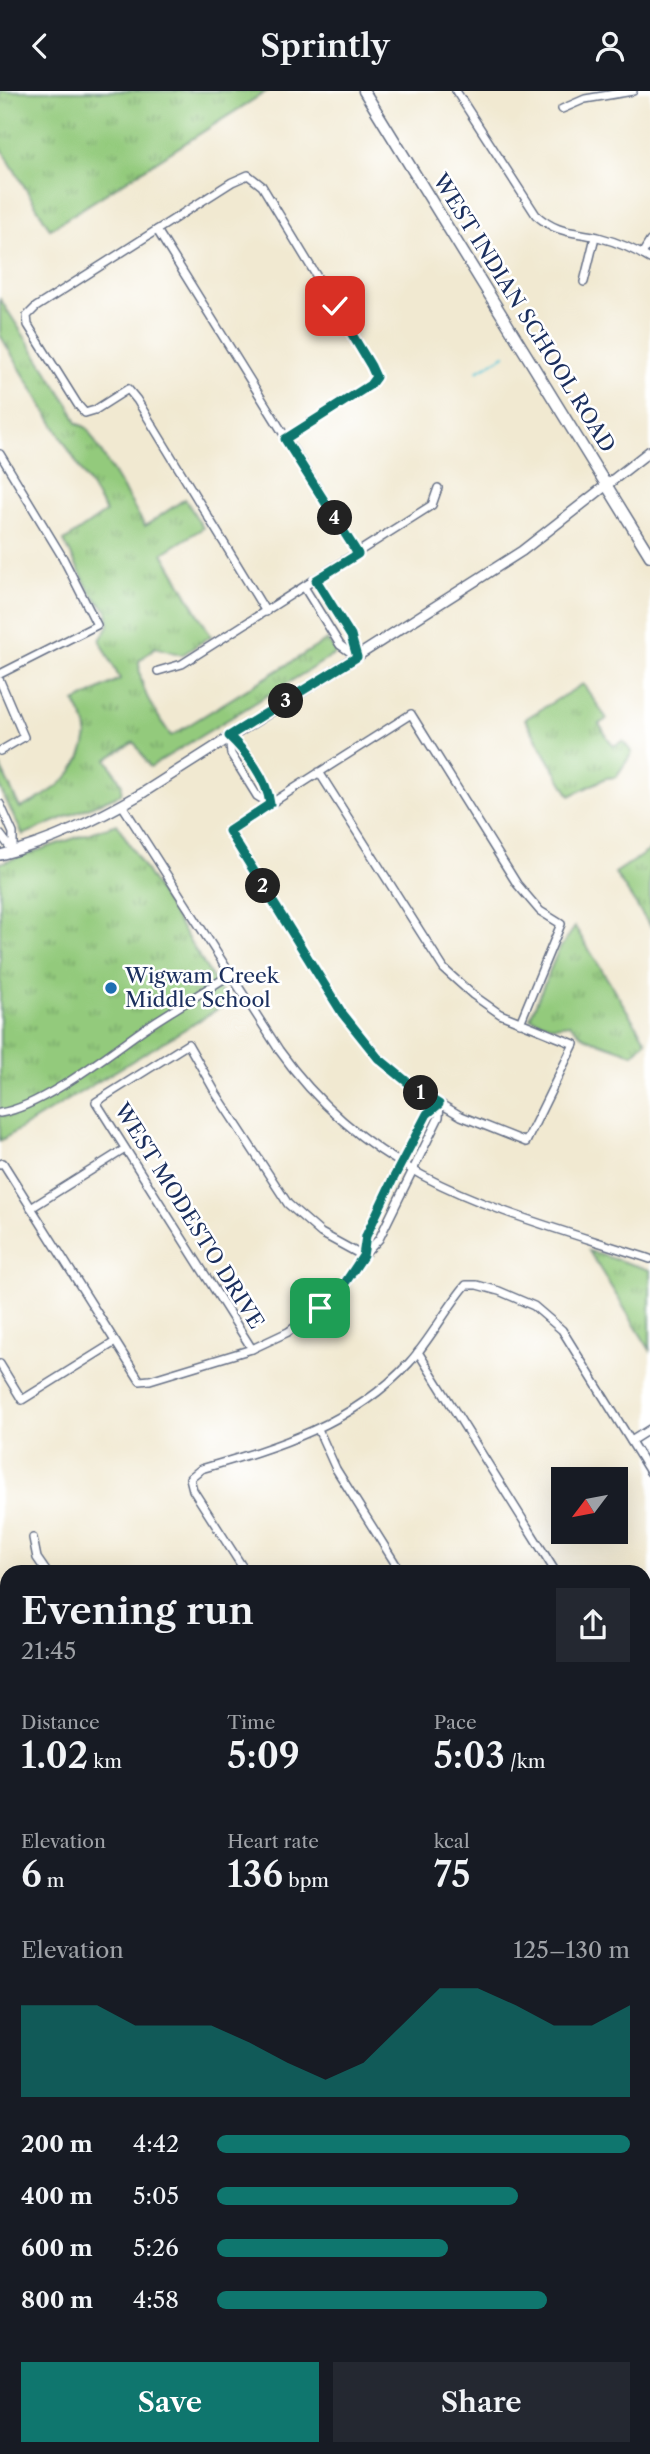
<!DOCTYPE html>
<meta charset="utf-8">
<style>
:root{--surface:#171b24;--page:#242831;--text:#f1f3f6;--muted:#9ea1a6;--accent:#0f766e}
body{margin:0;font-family:"Libre Caslon Text",serif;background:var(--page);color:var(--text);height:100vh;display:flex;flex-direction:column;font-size:26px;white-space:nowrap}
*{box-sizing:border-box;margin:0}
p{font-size:23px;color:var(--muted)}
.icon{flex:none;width:38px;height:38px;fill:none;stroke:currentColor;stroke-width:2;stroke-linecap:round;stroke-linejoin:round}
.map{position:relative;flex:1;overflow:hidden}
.details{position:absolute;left:0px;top:1474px;width:651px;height:891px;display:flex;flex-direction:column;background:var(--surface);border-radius:21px 21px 0 0;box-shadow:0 7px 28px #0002}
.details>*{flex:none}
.needle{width:46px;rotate:238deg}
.controls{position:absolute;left:551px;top:1376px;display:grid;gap:14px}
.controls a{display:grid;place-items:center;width:77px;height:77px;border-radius:0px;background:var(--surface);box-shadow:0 7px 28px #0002;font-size:35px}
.pin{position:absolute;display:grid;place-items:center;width:60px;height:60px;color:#fff;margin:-30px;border-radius:14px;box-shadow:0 4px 10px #0006}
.km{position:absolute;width:35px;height:35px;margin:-18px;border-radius:50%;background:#222;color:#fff;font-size:19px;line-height:35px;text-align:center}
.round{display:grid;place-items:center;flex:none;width:74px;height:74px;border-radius:0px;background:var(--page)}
.head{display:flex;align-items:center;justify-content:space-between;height:119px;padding:0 21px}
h1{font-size:38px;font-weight:600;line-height:52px}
.metrics{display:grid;grid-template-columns:repeat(3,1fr);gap:10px;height:119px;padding:7px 21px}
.metrics div{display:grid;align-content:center}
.metrics b{font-size:35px;font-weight:600}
.metrics small{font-size:19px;font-weight:400}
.metrics p{font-size:19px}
.chart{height:196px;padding:14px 21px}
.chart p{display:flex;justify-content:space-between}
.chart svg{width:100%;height:126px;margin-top:7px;fill:var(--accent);opacity:.7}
.primary-button{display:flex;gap:14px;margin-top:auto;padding:14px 21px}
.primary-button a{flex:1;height:80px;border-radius:0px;background:var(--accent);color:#fff;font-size:28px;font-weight:600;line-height:80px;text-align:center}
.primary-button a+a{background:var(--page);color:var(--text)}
ul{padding:0 21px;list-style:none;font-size:23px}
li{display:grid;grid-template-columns:112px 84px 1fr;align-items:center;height:52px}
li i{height:18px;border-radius:9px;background:var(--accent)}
header{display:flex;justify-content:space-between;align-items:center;height:91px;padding:0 21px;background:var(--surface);font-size:32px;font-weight:600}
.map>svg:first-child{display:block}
.grass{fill:url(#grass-tufts);stroke:#577c6d;stroke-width:2}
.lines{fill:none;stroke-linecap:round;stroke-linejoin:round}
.stream{stroke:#5bc5d6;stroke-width:2.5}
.minor-casing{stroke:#667086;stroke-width:10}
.tertiary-casing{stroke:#667086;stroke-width:12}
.secondary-casing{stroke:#667086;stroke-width:13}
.primary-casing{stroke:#667086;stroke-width:14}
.minor{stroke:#fff;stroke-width:7}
.tertiary{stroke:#fff;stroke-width:9}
.secondary{stroke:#fff;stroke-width:10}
.primary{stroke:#fff;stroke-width:10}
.route-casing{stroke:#fff;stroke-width:14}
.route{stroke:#0f766e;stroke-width:9}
.poi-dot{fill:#1f6fb2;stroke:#fff;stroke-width:2.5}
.labels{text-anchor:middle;stroke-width:5;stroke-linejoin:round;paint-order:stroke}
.street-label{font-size:21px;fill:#1b2f5e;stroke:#fff}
.poi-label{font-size:21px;fill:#1b2f5e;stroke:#fff;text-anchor:start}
</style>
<header><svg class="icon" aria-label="back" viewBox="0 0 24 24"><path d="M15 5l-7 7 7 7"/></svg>Sprintly<svg class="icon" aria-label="person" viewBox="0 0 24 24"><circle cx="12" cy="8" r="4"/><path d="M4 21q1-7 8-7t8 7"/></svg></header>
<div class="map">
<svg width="650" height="2363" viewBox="0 0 650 2363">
<defs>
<pattern id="grass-tufts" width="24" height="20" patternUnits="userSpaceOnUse" patternTransform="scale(1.75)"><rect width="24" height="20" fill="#93ca7c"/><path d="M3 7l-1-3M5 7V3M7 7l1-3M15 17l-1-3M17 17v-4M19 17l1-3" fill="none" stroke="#77a469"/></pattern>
</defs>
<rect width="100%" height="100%" fill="#fff"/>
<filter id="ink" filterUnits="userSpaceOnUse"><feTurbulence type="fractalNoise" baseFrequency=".0143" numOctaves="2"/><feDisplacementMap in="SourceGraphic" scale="14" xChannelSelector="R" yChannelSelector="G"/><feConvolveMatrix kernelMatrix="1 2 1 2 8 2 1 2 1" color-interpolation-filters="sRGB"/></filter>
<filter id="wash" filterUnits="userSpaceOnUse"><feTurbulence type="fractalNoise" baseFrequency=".00686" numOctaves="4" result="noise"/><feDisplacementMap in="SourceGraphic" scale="28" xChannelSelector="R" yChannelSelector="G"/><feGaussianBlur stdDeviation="1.57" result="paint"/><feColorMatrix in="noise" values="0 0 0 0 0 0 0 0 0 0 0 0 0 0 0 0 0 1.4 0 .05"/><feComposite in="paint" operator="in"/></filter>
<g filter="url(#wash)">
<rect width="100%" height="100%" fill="#f1e9d1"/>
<g class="grass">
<path d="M0 0H267L50 138 0 55Z"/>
<path d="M0 208 69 314 77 332 87 337 145 435 185 408 203 437 163 462 211 545 182 564 155 556 139 570C139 601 155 620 171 645L327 549 337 562 150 676 134 651 107 668 122 694 121 703 23 744 0 697V675L20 717C54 702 83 682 87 642 88 633 79 620 75 611L120 588 100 549 109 534 107 520 90 501 64 450 106 421 0 244Z"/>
<path d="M583 593 607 628 599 633 613 655 623 650 632 662 616 686 606 687 570 705 525 628Z"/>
<path d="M117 733 228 912 0 1050V772Z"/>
<path d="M650 759V835L615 782Z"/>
<path d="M575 836 646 950 633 963 584 946 570 933 554 935 530 927 558 860Z"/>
<path d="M589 1160 650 1179V1259Z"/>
<path d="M650 1785V2083L644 2086V1792Z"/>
<path d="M7 2298V2357H577L580 2363H0V2300Z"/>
</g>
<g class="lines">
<path class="stream" d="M477 280 505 264"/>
</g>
</g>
<g filter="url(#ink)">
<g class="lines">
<g class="minor-casing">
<g id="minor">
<path d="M456 0 536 124C558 143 571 140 598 146 617 151 634 158 650 168"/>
<path d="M562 18 585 8 633 0"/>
<path d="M157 139 358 463"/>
<path d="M642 163 650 150"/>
<path d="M584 191 595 146"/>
<path d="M0 363 63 467 97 534 0 583"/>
<path d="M316 489 351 545 356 565"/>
<path d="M304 496 340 554 357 566"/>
<path d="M266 521 137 309 128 298 95 319 85 322 78 314 28 234 27 225 36 216 232 91 248 84 262 95 371 275 376 286 370 294 285 347"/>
<path d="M158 580 182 573 432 414 438 397"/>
<path d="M0 590 24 646 0 660"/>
<path d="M229 645 231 663 257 705 270 713"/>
<path d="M229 646C247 662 267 688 270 713"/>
<path d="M319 681 444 878 473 904 500 923 574 953 526 1051 461 1025 417 999 378 966 342 922 229 740C289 700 350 662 411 623L517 793 540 820 561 833 520 932"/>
<path d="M0 713 13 742V760"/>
<path d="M122 714 279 959C375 1094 502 1119 650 1168"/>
<path d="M0 743 13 760"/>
<path d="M0 1022C42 1016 108 963 144 938 172 919 202 902 231 883"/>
<path d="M0 1073 3 1072 140 1290 150 1289 252 1258 288 1241 320 1218 343 1195 363 1165 379 1148 439 1026 440 1013"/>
<path d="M31 1117 125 1058"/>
<path d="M363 1164 366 1145 392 1090 427 1023 440 1013"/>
<path d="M252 1258 96 1011 188 953 217 1004 288 1113 321 1142 363 1165"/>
<path d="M418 1261 555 1480"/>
<path d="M0 1273 22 1309 115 1251"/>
<path d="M318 1338 336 1378 400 1480"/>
<path d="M631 1350 650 1338"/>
<path d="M33 1447 37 1467 46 1480"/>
<path d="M245 1480 193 1399 190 1387 201 1378C277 1356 353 1333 409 1272 431 1248 445 1219 466 1194H477L499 1200 534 1215 562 1239 650 1381"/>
<path d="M644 1572 650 1568"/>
<path d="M0 1584 7 1577"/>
<path d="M0 1620 7 1631"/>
<path d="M644 1697 650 1694"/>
<path d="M0 1834 7 1845"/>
<path d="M0 2122 7 2118"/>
<path d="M644 2211 650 2210"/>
<path d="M0 2241 7 2239"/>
<path d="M644 2296 650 2300"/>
<path d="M644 2339 650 2334"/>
<path d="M638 2357 639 2363"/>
<path d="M527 2363 534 2357"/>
</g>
</g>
<g class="tertiary-casing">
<g id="tertiary">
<path d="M0 764C51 751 96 729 141 703L522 460 650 360"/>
<path d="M0 1988 7 1999"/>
</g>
</g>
<g class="secondary-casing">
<path id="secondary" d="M364 0 650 465"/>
</g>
<g class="primary-casing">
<g id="primary">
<path d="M644 1598 650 1594"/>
<path d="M644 1621 650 1617"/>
<path d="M0 2002 7 1997"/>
<path d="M0 2023 7 2019"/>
</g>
</g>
<use href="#minor" class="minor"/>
<use href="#tertiary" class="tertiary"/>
<use href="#secondary" class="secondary"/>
<use href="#primary" class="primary"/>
</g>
</g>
<g class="lines" filter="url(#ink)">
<g class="route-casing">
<path id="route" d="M320 1217 343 1195 363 1165 366 1145 392 1090 427 1023 439 1013 417 999 378 967 342 922 229 740 270 713C267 688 247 662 229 645L357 566 351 545 316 489 358 463 285 348 370 294 376 286 371 275 335 215"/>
</g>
<use href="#route" class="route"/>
</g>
<circle class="poi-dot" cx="111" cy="897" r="7"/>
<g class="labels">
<g class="street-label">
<text transform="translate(524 222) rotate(58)" y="7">WEST INDIAN SCHOOL ROAD</text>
<text transform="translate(189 1125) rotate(58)" y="7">WEST MODESTO DRIVE</text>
</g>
<g class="poi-label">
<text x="125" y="892">Wigwam Creek<tspan x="125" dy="24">Middle School</tspan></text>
</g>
</g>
</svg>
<div class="controls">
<a><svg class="needle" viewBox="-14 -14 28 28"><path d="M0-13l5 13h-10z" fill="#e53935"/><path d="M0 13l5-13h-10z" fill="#9ea1a6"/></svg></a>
</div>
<div class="pin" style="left:320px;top:1217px;background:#1e9e55"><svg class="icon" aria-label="arrive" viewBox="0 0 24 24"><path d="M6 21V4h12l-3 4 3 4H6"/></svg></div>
<div class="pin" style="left:335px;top:215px;background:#d93025"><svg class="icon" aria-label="check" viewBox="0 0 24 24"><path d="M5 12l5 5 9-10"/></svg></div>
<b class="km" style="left:421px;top:1002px">1</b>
<b class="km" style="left:263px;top:795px">2</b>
<b class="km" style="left:286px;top:610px">3</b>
<b class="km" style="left:335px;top:427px">4</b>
<section class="details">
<div class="head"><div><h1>Evening run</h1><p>21:45</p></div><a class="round"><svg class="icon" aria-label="share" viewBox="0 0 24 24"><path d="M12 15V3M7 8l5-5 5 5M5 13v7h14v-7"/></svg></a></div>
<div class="metrics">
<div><p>Distance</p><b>1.02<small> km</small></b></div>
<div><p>Time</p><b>5:09</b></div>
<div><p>Pace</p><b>5:03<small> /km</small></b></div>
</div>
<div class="metrics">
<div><p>Elevation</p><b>6<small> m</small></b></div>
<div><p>Heart rate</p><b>136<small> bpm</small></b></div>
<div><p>kcal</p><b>75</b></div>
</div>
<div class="chart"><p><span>Elevation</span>125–130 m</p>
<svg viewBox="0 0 160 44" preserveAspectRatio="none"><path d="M0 44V12L10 12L20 12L30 19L40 19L50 19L60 25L70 32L80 38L90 32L100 19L110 6L120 6L130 12L140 19L150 19L160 12V44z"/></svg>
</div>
<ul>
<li><b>200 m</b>4:42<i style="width:100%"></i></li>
<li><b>400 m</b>5:05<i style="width:73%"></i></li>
<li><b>600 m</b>5:26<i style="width:56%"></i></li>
<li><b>800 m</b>4:58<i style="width:80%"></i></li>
</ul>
<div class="primary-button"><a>Save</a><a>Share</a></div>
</section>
</div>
